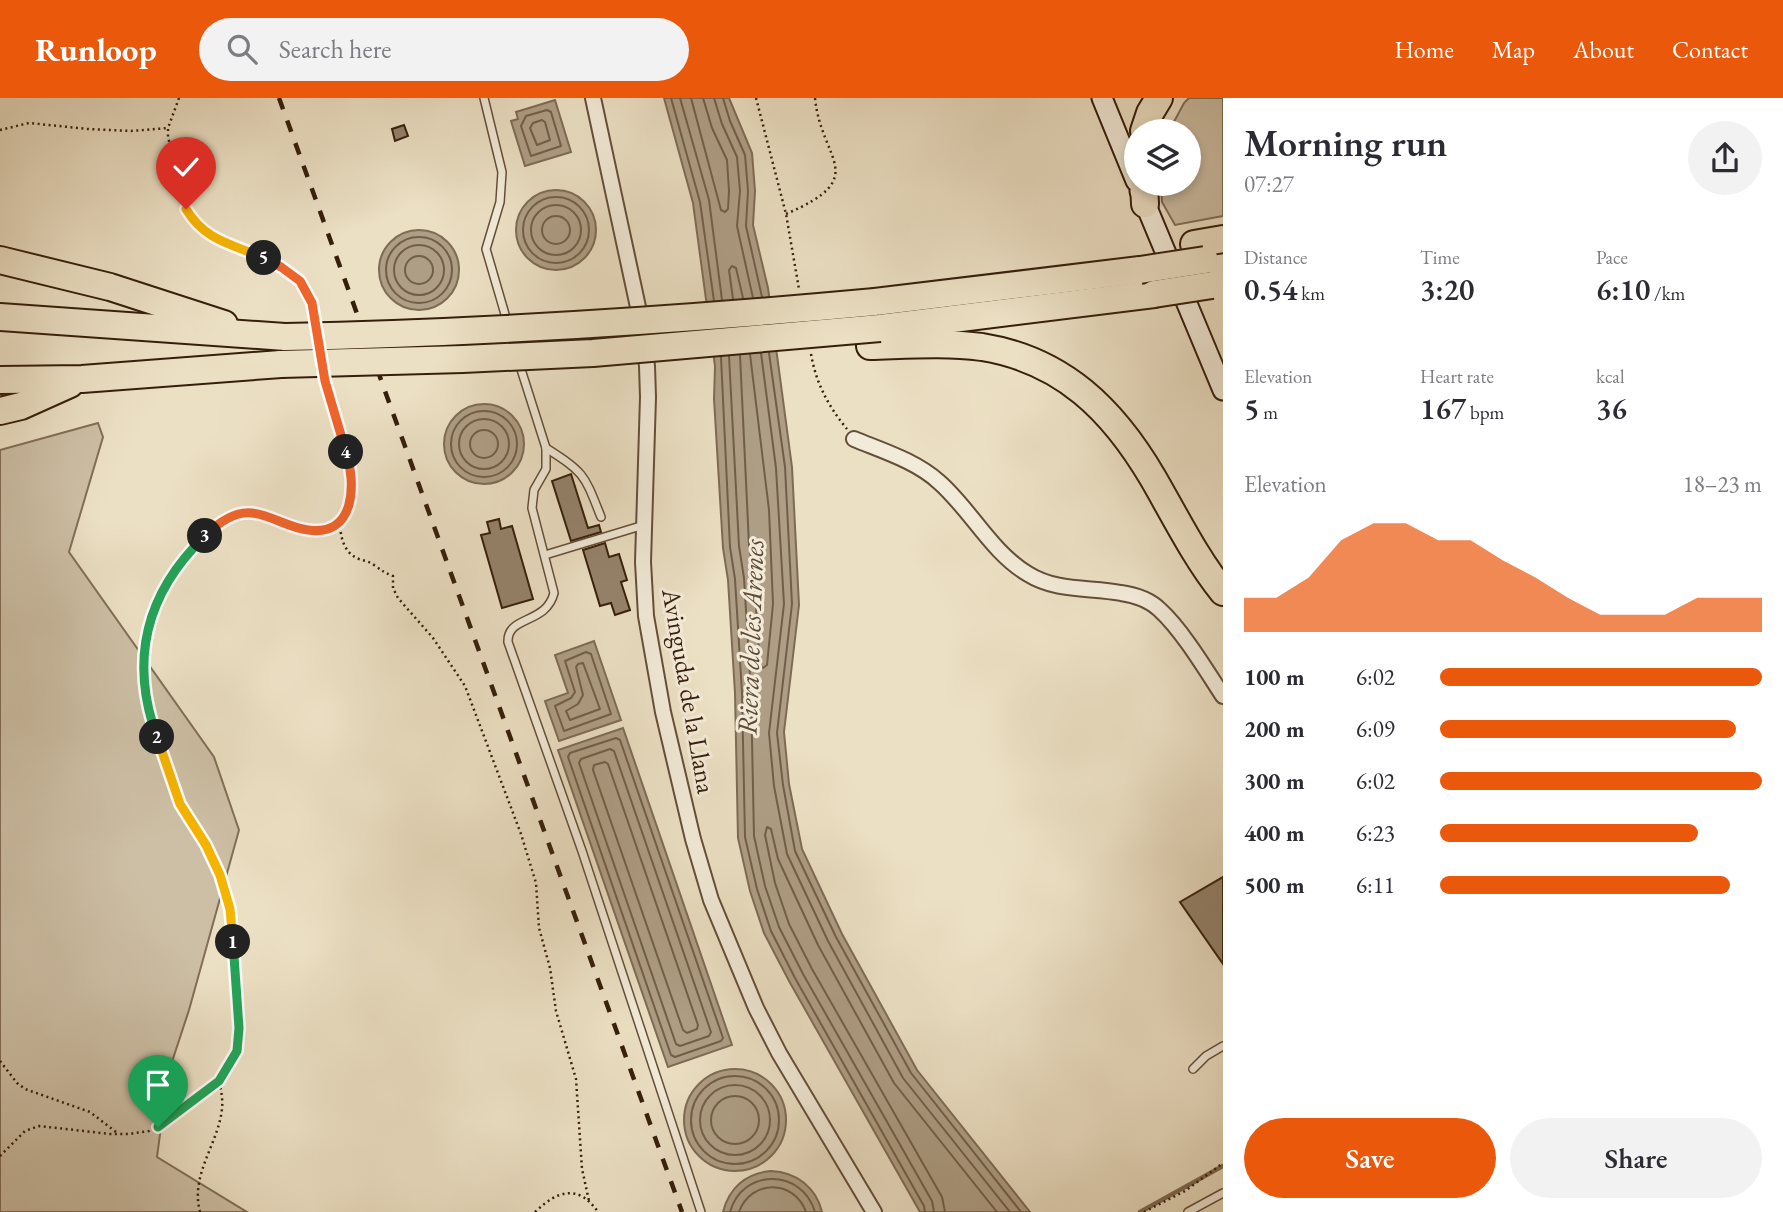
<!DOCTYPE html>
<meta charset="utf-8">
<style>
:root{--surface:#fff;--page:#f2f2f3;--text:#2b2b33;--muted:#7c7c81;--accent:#ea580c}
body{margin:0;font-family:"EB Garamond",serif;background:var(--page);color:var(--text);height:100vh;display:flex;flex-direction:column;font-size:26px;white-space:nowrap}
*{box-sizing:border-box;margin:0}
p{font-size:23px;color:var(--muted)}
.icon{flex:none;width:38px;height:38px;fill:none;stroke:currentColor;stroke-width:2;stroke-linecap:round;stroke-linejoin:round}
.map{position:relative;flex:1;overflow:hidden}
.panel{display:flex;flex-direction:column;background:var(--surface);width:560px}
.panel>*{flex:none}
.controls{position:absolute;left:1124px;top:21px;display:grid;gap:14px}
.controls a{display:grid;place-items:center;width:77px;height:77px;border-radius:50%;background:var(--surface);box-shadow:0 4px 10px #0003;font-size:35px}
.pin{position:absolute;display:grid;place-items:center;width:60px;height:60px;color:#fff;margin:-72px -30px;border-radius:50% 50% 50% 0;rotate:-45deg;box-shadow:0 0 7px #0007}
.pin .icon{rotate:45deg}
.km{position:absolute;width:35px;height:35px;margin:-18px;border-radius:50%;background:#222;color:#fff;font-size:19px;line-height:35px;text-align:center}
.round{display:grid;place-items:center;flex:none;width:74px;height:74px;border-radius:37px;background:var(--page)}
.summary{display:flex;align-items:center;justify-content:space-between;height:119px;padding:0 21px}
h1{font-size:38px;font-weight:600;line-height:52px}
.metrics{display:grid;grid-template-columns:repeat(3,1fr);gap:10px;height:119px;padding:7px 21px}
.metrics div{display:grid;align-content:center}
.metrics b{font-size:30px;font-weight:600}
.metrics small{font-size:19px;font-weight:400}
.metrics p{font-size:19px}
.chart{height:196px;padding:14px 21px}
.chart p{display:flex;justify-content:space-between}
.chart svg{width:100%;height:126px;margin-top:7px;fill:var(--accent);opacity:.7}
.button{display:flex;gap:14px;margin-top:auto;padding:14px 21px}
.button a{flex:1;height:80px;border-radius:42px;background:var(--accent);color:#fff;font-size:28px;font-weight:600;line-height:80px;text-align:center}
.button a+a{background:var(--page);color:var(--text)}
ul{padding:0 21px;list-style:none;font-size:23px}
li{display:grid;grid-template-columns:112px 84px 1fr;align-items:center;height:52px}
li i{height:18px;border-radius:9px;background:var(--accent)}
header{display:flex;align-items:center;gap:42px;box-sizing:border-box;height:98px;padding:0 35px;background:var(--accent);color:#fff}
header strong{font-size:33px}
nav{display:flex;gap:38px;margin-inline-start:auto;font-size:24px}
.search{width:490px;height:63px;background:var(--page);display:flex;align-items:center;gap:18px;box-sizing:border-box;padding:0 24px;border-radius:38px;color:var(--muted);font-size:26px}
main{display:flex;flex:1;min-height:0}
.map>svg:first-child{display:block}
.green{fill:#cdbfa5;stroke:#826e58;stroke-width:2}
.water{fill:#ae9e85;stroke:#7e6b55;stroke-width:2}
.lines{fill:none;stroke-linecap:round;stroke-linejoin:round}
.shore{stroke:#725e48;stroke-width:2}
.stream{stroke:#7e6b55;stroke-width:4.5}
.building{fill:#95836c;stroke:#361e0c;stroke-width:2}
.service-casing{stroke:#644e3a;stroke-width:10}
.minor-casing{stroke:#644e3a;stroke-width:18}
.secondary-casing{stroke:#361e0c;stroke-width:23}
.motorway-casing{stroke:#361e0c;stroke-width:30}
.path{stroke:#361e0c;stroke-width:2.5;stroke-dasharray:2 3.5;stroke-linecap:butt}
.service{stroke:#f3ebd9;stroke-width:7}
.minor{stroke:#f3ebd9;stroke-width:14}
.secondary{stroke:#f3ebd9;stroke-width:19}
.motorway{stroke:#ece0c4;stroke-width:26}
.rail{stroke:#361e0c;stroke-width:4.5;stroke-dasharray:12 12;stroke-linecap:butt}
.motorway-bridge-casing{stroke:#361e0c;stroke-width:30;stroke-linecap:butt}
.motorway-bridge{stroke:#ece0c4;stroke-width:26}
.split-1-casing{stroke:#fff;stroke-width:14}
.split-2-casing{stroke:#fff;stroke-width:14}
.split-3-casing{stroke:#fff;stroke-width:14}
.split-4-casing{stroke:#fff;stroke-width:14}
.split-5-casing{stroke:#fff;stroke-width:14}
.split-6-casing{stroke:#fff;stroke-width:14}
.split-1{stroke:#22a559;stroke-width:9}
.split-2{stroke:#f5b400;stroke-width:9}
.split-3{stroke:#22a559;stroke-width:9}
.split-4{stroke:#f0652b;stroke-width:9}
.split-5{stroke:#f0652b;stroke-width:9}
.split-6{stroke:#f5b400;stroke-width:9}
.labels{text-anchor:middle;stroke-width:6;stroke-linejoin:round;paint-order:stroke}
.street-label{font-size:26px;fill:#361e0c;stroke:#f3ebd9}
.water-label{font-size:28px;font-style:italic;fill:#604b36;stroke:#f3ebd9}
</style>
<header>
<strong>Runloop</strong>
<div class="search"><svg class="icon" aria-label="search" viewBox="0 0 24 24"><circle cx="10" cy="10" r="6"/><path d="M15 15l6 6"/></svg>Search here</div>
<nav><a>Home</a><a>Map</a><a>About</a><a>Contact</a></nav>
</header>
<main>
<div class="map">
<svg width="1223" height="1114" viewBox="0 0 1223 1114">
<rect width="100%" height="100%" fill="#ece0c4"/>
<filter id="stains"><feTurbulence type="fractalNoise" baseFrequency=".00286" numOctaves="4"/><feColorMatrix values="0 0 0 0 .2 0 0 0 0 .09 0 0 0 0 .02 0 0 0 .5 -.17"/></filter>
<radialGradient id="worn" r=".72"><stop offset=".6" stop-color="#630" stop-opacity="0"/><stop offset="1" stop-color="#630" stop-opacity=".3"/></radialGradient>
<g class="green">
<path d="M1189 0H1223V118L1175 127 1162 104 1161 86H1188V33H1169L1184 5Z"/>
<path d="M98 325 103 339 69 454 214 659 239 732 189 912 168 976 157 1059 247 1114H0V352Z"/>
</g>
<g class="water">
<path d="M664 0H729L752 55 755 93 753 127 768 190 792 369 799 507 784 634 789 686 802 751 842 836 917 972 1030 1114H920L789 883 764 835 750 793 738 740 735 595 728 482 723 450 714 301 715 268 693 105Z"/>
<path d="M555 2 571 54 525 68 511 23 518 21 516 14Z"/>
<circle cx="556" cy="132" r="40"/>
<circle cx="419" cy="172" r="40"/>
<circle cx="484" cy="346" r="40"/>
<path d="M594 543 621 622 559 643 545 603 568 595 555 557Z"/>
<path d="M623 630 732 947 668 969 558 652Z"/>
<circle cx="735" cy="1022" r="51"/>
<path d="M771 1073C796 1074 816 1089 822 1114H723C729 1090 746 1075 771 1073Z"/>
</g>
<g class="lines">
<g class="shore">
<path d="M671 0 700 104 714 203"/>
<path d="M680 0 709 102 722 202"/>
<path d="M691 0 721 112 725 114 728 111 729 93 727 62 712 30 703 0"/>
<path d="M714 0 722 26 737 59 740 93 737 128 753 200"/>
<path d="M723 0 730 23 745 57 748 93 746 128 762 199"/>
<path d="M547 12 551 14 561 48 531 58 521 28 526 18Z"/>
<path d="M542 22 545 24 550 42 537 47 530 30 533 25Z"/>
<circle cx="556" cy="132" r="33"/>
<circle cx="556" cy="132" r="25"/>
<circle cx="556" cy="132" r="14"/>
<circle cx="419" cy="172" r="33"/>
<circle cx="419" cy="172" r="25"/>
<circle cx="419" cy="172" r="14"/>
<path d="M733 201 729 172 732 168 736 170 743 200"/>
<path d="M761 255 776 370 784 506 769 635 774 688 787 756 828 843 903 980 1010 1114"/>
<path d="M769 255 785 369 792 506 777 635 783 687 795 753 836 839 911 975 1021 1114"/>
<path d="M740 257 749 447 754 479 760 567 763 570 767 567 773 506 769 412 750 256"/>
<path d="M729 258 739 448 744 480 751 594 754 738 765 788 779 829 803 876 932 1103 934 1114"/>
<path d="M721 259 730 449 735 481 742 595 745 739 757 791 771 833 795 880 924 1108 925 1114"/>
<circle cx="484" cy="346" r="33"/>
<circle cx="484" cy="346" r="25"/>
<circle cx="484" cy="346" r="14"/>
<path d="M586 554 591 556 611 616 564 633 555 608 571 600 575 594 565 563Z"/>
<path d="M583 565 600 611 570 622 566 613 578 606 583 597 576 569 578 566Z"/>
<path d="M616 640 620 642 723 940 721 943 675 959 671 957 568 659 570 655Z"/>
<path d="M610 651 614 653 711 934 709 938 680 948 676 946 579 665 581 661Z"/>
<path d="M605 664 608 666 698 927 697 931 687 935 683 932 593 672 594 667Z"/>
<circle cx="735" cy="1022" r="44"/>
<circle cx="735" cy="1022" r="35"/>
<circle cx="735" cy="1022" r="24"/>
<path d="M730 1114C742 1070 802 1070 815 1114"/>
<path d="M739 1114C751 1081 794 1081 806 1114"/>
<path d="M945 1114 942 1099 812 871 789 826 775 785 765 737 767 729 771 731 778 761 818 847 894 985 997 1114"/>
</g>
<path class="stream" d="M1140 1114 1223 1068"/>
</g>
<g class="building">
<path d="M404 27 408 38 395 43 392 31Z"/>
<path d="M571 376 588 430 599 427 601 434 571 443 552 383Z"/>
<path d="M499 421 501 431 512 428 533 501 502 510 481 437 490 435 487 424Z"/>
<path d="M605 445 609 459 619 456 627 482 621 484 630 512 615 517 611 505 600 508 583 452Z"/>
<path d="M1223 779V866L1180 804Z"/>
</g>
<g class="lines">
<g class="service-casing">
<g id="service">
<path d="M484 0 502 74 500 104 486 151 516 254"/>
<path d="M519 265 546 350V371L534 392 532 410 554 495C546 527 507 517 508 544L582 753 701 1114"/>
<path d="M546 350C585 375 584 376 601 419"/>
<path d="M545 457 644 427"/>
<path d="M1193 971 1206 958 1223 948"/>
<path d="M1188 1114 1223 1095"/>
</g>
</g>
<g class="minor-casing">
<g id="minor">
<path d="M593 0 638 209 647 268 648 299 643 464 646 518 663 614 693 741 711 802 756 910 779 955 874 1114"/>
<path d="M854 341C883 353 916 363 939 384 971 412 991 454 1028 476 1057 494 1090 489 1121 495 1135 497 1150 502 1160 512 1182 532 1206 572 1223 598"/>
</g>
</g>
<g class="secondary-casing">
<g id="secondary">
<path d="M1102 0 1136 83"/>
<path d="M1140 93 1223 292"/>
</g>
</g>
<g class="motorway-casing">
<g id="motorway">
<path d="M1144 33 1150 15 1159 0"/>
<path d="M1144 86 1145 106"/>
<path d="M1194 146 1223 141"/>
<path d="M0 162 110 189 224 226"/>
<path d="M875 204 1140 172"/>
<path d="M0 219 285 239"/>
<path d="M880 230 1154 196"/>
<path d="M870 248C907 247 945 244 982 249 1063 262 1113 312 1153 380 1175 418 1195 459 1223 494"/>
<path d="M0 282 82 281 281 266"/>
<path d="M0 313 21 308 70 286"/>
</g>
</g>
<g class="path">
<path d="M179 0 168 30V39C175 64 174 95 190 118 224 168 301 145 314 219"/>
<path d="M756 0 786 116 799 191"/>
<path d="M0 32 29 25 88 31 131 33 168 30"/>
<path d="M786 116C872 79 821 63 815 0"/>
<path d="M811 256C816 285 828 308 847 331"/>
<path d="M340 423C340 437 343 455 359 461 364 463 369 463 374 467 381 472 385 475 393 478V490L398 500 433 540 465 588 521 736 536 785 539 830 550 870 556 913 576 981 582 1071 589 1103"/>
<path d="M0 963 17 985 25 991 90 1014 116 1034"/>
<path d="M0 1058 25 1033 39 1028 110 1036H129L149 1033 167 1024 219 983 237 953 239 930 230 811 213 761 175 695 149 612 143 556 148 529 153 514 173 476 215 428 229 419 250 415 307 432H325L340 423 346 414 353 392V381L325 284"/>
<path d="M200 1114C190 1076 218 1047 222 1011 223 1001 221 992 219 983"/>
<path d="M535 1114C557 1093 578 1085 598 1114"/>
<path d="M1144 1114 1185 1093 1223 1065"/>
</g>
<use href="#service" class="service"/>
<use href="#minor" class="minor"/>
<use href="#secondary" class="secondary"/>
<use href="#motorway" class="motorway"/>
<path class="rail" d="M279 0 682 1114"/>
<g class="motorway-bridge-casing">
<g id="motorway-bridge">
<path d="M1140 172 1205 162"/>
<path d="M1154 196 1212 187"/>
<path d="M285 239C482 235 679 222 875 204"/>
<path d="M281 266 463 261 593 255 880 230"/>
</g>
</g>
<use href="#motorway-bridge" class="motorway-bridge"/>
</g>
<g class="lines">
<g class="split-1-casing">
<path id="split-1" d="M158 1029 219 983 237 953 239 930 233 844"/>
</g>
<g class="split-2-casing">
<path id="split-2" d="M157 639 180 706 206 747 220 777 230 811 233 844"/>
</g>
<g class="split-3-casing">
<path id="split-3" d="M157 639C129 562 146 495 205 438"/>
</g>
<g class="split-4-casing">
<path id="split-4" d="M205 438C217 426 233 413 252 415 271 417 289 430 308 432 356 439 356 385 346 354"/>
</g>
<g class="split-5-casing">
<path id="split-5" d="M264 160 281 169 300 183 312 205 325 283 346 354"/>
</g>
<g class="split-6-casing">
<path id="split-6" d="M186 111C205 143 232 146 264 160"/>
</g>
<use href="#split-1" class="split-1"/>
<use href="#split-2" class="split-2"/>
<use href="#split-3" class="split-3"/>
<use href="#split-4" class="split-4"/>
<use href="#split-5" class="split-5"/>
<use href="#split-6" class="split-6"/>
</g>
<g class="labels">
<g class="street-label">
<text transform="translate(689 593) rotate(80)" y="9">Avinguda de la Llana</text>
</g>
<g class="water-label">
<text transform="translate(750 539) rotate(-88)" y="10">Riera de les Arenes</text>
</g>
</g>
<rect width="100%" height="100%" filter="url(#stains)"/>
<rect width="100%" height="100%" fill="url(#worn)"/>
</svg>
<div class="controls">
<a><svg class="icon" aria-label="layers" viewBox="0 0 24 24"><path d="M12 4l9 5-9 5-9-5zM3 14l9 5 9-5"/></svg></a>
</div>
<div class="pin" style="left:158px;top:1029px;background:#1e9e55"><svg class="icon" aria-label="arrive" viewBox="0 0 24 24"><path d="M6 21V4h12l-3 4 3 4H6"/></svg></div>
<div class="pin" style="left:186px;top:111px;background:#d93025"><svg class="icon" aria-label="check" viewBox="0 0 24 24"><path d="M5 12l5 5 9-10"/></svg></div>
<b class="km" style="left:233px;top:844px">1</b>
<b class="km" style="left:157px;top:639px">2</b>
<b class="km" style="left:205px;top:438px">3</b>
<b class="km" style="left:346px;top:354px">4</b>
<b class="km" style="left:264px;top:160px">5</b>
</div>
<section class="panel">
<div class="summary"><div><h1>Morning run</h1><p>07:27</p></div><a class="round"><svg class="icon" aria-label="share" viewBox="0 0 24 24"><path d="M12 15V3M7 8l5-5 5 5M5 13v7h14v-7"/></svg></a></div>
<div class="metrics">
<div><p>Distance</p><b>0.54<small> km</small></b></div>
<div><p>Time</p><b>3:20</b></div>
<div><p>Pace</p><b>6:10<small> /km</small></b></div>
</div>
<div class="metrics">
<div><p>Elevation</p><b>5<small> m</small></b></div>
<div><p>Heart rate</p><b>167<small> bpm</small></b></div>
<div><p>kcal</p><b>36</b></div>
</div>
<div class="chart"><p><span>Elevation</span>18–23 m</p>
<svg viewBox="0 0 160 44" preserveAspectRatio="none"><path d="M0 44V32L10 32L20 25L30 12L40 6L50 6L60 12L70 12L80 19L90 25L100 32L110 38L120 38L130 38L140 32L150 32L160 32V44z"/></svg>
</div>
<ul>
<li><b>100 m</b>6:02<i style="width:100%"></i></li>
<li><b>200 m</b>6:09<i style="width:92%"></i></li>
<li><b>300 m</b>6:02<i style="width:100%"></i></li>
<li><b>400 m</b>6:23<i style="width:80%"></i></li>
<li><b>500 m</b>6:11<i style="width:90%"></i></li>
</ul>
<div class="button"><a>Save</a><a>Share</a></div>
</section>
</main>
